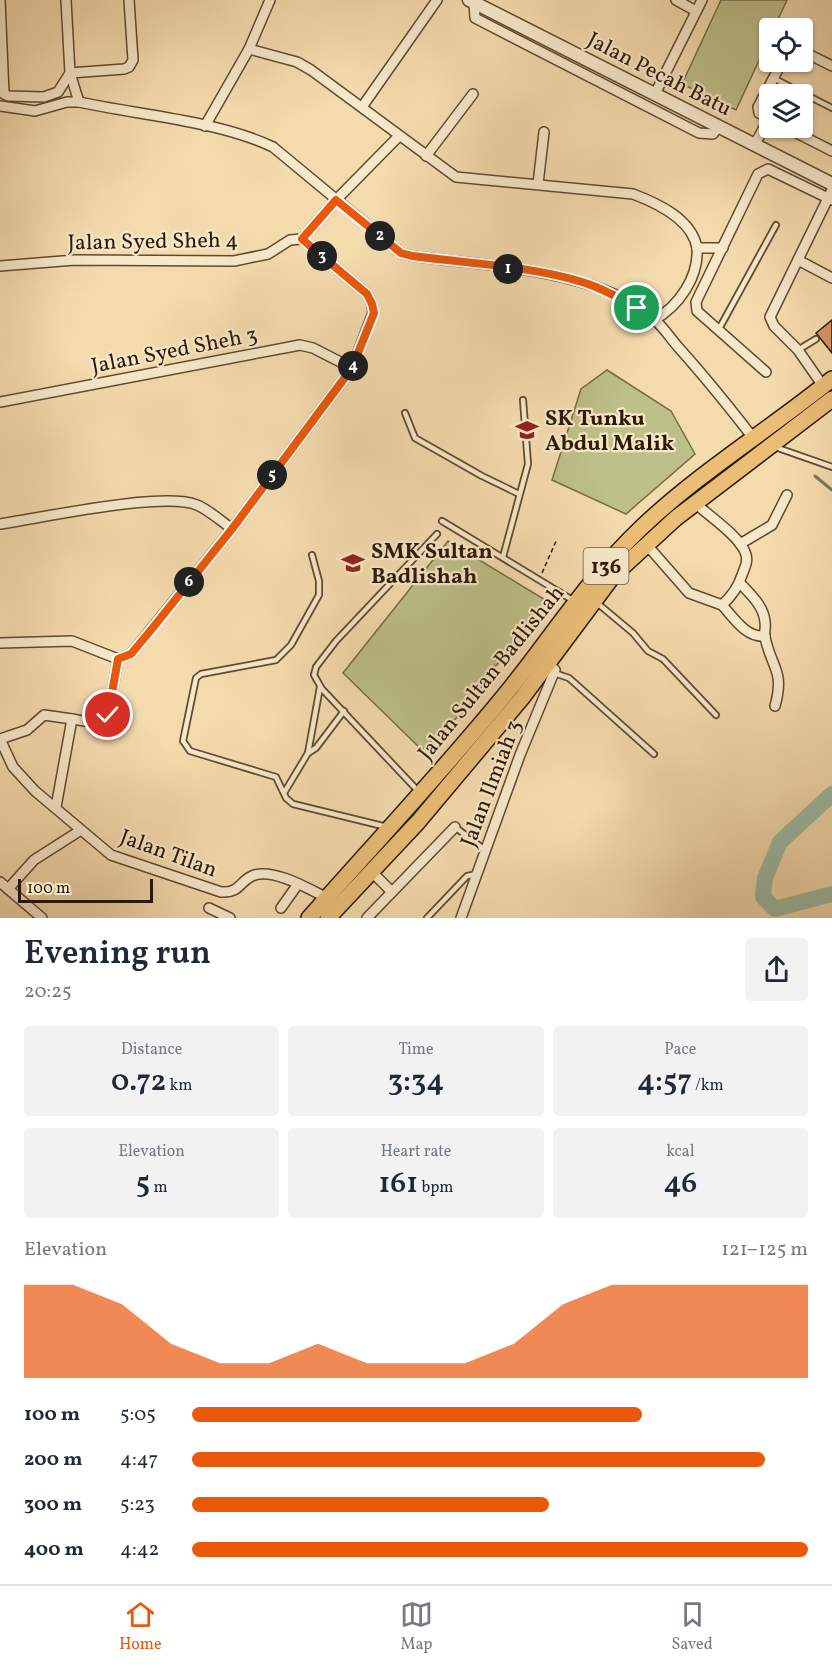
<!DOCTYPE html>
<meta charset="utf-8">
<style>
:root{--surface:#fff;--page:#f2f2f3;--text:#1f2937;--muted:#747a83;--line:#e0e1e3;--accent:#ea580c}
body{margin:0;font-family:Vollkorn,serif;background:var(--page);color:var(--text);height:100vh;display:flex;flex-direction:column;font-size:22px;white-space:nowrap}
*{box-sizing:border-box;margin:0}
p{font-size:20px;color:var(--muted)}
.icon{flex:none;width:33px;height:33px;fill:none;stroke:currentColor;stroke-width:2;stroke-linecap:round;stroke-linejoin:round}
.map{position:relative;height:918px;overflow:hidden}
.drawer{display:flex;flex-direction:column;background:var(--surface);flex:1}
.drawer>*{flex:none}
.buttons{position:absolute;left:759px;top:18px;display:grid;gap:12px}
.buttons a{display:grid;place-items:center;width:54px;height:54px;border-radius:6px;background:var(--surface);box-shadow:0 2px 4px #0004;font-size:30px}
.scale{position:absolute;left:18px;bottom:15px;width:135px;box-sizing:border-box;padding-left:6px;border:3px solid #2e1905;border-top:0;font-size:16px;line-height:21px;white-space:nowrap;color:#2e1905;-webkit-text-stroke:4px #f8e8ca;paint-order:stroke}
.pin{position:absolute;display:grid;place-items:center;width:51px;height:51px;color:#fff;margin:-26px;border:3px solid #fff;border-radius:50%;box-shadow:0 2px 6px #0007}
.km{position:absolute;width:30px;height:30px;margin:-15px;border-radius:50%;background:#222;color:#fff;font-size:16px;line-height:30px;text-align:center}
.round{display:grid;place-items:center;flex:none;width:63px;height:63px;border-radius:6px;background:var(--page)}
.overview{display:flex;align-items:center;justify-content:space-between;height:102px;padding:0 24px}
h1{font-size:33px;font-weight:600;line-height:45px}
.stats{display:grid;grid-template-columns:repeat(3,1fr);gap:9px;height:102px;padding:6px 24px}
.stats div{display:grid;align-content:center;border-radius:6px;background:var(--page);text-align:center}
.stats b{font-size:30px;font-weight:600}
.stats small{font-size:16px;font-weight:400}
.stats p{font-size:16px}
.chart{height:168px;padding:12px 24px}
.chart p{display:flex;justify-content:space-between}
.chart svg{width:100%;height:108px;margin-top:6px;fill:var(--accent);opacity:.7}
ul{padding:0 24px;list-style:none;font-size:20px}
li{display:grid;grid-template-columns:96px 72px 1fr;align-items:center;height:45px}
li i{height:15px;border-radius:8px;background:var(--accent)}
.tabs{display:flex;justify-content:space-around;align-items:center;height:84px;border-top:2px solid var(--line);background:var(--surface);font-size:16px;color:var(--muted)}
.tabs a{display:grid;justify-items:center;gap:3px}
.tabs .on{color:var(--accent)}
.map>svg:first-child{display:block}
.green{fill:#bec089;stroke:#766c47;stroke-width:1.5}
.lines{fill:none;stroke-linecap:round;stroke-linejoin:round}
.stream{stroke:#717b66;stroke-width:3}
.river{stroke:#9dbca6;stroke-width:16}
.building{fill:#d2946b;stroke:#2e1905;stroke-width:1.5}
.service-casing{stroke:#604a2f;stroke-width:8}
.minor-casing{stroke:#604a2f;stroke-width:12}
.tertiary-casing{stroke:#604a2f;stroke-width:15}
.primary-casing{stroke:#2e1905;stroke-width:18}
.path{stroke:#2e1905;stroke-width:1.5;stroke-dasharray:4.5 3;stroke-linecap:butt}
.service{stroke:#f8e8ca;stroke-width:4.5}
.minor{stroke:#f8e8ca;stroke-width:9}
.tertiary{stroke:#f8e8ca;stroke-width:12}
.primary{stroke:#eabe77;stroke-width:15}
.route-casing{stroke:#fff;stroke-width:12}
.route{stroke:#ea580c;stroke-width:8}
.labels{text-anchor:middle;stroke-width:4.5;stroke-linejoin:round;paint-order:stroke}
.shield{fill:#f8e8ca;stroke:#6b5740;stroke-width:1.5}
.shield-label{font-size:21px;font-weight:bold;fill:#2e1905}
.street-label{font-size:22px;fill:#2e1905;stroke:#f8e8ca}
.poi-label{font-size:22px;font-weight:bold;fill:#2e1905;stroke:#f8e8ca;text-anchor:start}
</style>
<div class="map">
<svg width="832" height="918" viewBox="0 0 832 918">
<rect width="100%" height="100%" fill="#f4dbae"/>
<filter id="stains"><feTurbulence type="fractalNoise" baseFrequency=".00333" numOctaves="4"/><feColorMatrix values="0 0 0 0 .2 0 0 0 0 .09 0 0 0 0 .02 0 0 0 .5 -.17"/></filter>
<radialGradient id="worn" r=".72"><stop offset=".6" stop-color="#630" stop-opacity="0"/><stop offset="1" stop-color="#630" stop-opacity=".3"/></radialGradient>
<g class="green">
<path d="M721 0H787L774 28H770L769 39 736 110 682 84Z"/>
<path d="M607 370 671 411 695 454 626 514 552 480 581 389Z"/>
<path d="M448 541 547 601 528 635 486 675 477 699 422 750 343 673Z"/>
</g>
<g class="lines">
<path class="stream" d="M815 476 832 490"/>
<path class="river" d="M832 794 780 842 765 878 763 897 775 909 832 894"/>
</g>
<path class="building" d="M832 320V353L816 333Z"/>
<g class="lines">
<g class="service-casing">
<g id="service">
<path d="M773 78 832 108"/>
<path d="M719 329 776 225"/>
<path d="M798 350 816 339"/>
<path d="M405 413 415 438 482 476 519 494"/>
<path d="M775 447 832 467"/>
<path d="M442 521 574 601"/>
<path d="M312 555 319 581V595L291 645 276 660 201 674 196 678 183 741 190 751 276 777 286 798 293 804 387 827"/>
<path d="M503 557 528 464 523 400"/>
<path d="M596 602 633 633 648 651 663 659 716 715"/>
<path d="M554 673 569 678 654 754"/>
<path d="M308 753 320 687"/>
<path d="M419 792 322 689 314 675 316 667 336 641 437 534"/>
<path d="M284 793 308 753 316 748 344 711"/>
<path d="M455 827 485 850"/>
<path d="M427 918 467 876 477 874"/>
</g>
</g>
<g class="minor-casing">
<g id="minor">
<path d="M0 0 4 94 8 96 44 97 58 92 70 73 124 69 129 67 133 60 129 0"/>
<path d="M66 0 70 73 79 102"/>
<path d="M676 0 696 11"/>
<path d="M474 2 475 18 699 133 713 134 719 126"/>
<path d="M249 49 297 62 311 70 456 177 633 194C657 203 692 219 697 248"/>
<path d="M802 51 832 66"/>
<path d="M655 94 702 0"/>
<path d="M0 106 35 111 67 102H79C139 115 219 121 273 147L401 253 412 256C486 266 597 268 655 320 664 328 671 339 679 348 705 377 730 408 754 439"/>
<path d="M362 107 437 0"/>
<path d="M770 119 759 113 758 107 782 62"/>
<path d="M205 126 249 49 270 0"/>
<path d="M787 128 832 151"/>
<path d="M755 144 769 118"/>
<path d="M426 156 473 94"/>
<path d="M538 184 544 132"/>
<path d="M302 239 336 200 399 136"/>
<path d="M798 260 832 278"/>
<path d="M0 266 75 260 234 261 268 254 290 240 302 239"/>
<path d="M654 320C679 306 699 277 697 248H723"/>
<path d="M766 372 697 311 696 302 758 174 768 169 832 200"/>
<path d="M823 386 798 350 774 326 770 317 832 190"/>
<path d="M0 402 300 345 313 348 352 368"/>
<path d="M0 524C41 518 164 491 197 505 209 510 221 521 232 529"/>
<path d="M646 544 689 593 722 605C732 596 738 588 742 575 745 567 749 560 745 552 739 536 708 515 695 503"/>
<path d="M740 544 772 525 787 495"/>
<path d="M740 583C750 594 764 606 765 622 766 627 764 632 765 637 771 668 785 670 775 706"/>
<path d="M722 605C734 618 746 638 765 636"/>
<path d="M0 643 72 641 118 659 131 654 232 529 352 368 373 313 372 304 367 294 302 239"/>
<path d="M0 739 13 767 35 791 111 855 221 892C240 893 239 882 252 876 272 867 309 889 327 898"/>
<path d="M0 739 27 730 44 715 72 719"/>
<path d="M56 807 72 719C85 721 98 725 108 715L118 659"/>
<path d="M371 871 392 892"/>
<path d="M0 882 42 918"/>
<path d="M8 889 34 860 81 830"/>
<path d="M209 908 230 918"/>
<path d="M281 908 298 884"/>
<path d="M367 918 455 827"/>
<path d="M461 918 520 755 555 670 549 664"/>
</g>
</g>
<g class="tertiary-casing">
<path id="tertiary" d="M469 0 832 184"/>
</g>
<g class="primary-casing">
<g id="primary">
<path d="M309 918C374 844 442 772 504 696 550 640 589 577 642 527 700 472 770 429 832 379"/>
<path d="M328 918 418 822 522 698 613 576 676 518 832 399"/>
</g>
</g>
<path class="path" d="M542 573 557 539"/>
<use href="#service" class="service"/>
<use href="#minor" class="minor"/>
<use href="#tertiary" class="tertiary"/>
<use href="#primary" class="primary"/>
</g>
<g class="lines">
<g class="route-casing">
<path id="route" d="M108 715 118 659 131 654 151 630 232 529 352 368 374 313 372 304 367 294 302 239 336 200 401 253 412 256C465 263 531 266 582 282 602 288 619 298 637 308"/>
</g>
<use href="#route" class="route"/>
</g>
<defs>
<g id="school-bare" transform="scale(1.8)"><path d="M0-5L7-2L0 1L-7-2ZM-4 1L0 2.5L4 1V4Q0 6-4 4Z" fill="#8f2418" stroke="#f8e8ca" stroke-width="2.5" paint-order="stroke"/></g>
</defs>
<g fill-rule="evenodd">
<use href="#school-bare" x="527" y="430"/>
<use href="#school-bare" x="353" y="563"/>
</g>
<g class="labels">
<rect class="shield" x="583.5" y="548" width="45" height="36" rx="4.5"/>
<g class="shield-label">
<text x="606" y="573">136</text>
</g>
<g class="street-label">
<text transform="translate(660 73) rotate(27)" y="8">Jalan Pecah Batu</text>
<text transform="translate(153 240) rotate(-1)" y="8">Jalan Syed Sheh 4</text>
<text transform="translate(174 349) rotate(-11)" y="8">Jalan Syed Sheh 3</text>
<text transform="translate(490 672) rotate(-51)" y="8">Jalan Sultan Badlishah</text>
<text transform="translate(490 783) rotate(-69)" y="8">Jalan Ilmiah 3</text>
<text transform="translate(169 852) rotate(20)" y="8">Jalan Tilan</text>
</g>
<g class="poi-label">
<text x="545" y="425">SK Tunku<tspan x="545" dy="25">Abdul Malik</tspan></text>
<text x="371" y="558">SMK Sultan<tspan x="371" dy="25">Badlishah</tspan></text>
</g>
</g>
<rect width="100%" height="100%" filter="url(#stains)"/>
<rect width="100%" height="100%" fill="url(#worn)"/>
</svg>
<div class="buttons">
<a><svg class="icon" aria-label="locate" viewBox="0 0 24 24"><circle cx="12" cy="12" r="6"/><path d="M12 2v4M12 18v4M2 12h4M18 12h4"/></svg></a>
<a><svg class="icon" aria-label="layers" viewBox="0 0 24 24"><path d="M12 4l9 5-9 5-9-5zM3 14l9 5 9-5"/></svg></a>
</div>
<div class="scale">100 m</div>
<div class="pin" style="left:637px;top:308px;background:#1e9e55"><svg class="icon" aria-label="arrive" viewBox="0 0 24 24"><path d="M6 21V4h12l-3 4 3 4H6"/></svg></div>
<div class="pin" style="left:108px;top:715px;background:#d93025"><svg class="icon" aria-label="check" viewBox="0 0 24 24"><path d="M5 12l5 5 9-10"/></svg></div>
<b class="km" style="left:508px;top:269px">1</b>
<b class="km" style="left:380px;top:236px">2</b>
<b class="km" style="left:322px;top:256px">3</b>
<b class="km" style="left:353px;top:366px">4</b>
<b class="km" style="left:272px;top:475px">5</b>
<b class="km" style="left:189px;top:582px">6</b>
</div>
<section class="drawer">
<div class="overview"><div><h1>Evening run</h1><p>20:25</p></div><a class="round"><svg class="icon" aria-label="share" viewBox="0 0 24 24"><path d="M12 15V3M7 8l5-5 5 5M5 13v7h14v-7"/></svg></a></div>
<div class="stats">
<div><p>Distance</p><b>0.72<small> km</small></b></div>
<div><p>Time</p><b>3:34</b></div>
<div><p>Pace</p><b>4:57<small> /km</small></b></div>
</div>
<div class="stats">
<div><p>Elevation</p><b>5<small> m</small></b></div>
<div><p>Heart rate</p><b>161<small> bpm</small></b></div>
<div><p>kcal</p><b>46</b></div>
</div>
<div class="chart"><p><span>Elevation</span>121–125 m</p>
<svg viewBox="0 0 160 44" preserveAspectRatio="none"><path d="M0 44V6L10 6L20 14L30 30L40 38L50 38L60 30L70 38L80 38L90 38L100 30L110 14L120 6L130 6L140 6L150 6L160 6V44z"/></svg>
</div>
<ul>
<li><b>100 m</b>5:05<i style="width:73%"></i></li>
<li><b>200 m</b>4:47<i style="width:93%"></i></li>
<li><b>300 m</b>5:23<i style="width:58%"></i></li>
<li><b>400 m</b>4:42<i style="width:100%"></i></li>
</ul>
</section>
<nav class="tabs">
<a class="on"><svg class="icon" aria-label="home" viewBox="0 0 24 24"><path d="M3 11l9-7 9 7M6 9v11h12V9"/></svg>Home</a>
<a><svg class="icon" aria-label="map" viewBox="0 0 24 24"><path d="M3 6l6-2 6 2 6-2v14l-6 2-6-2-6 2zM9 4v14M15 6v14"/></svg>Map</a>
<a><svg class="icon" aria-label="saved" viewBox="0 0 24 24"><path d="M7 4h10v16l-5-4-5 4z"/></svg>Saved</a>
</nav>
